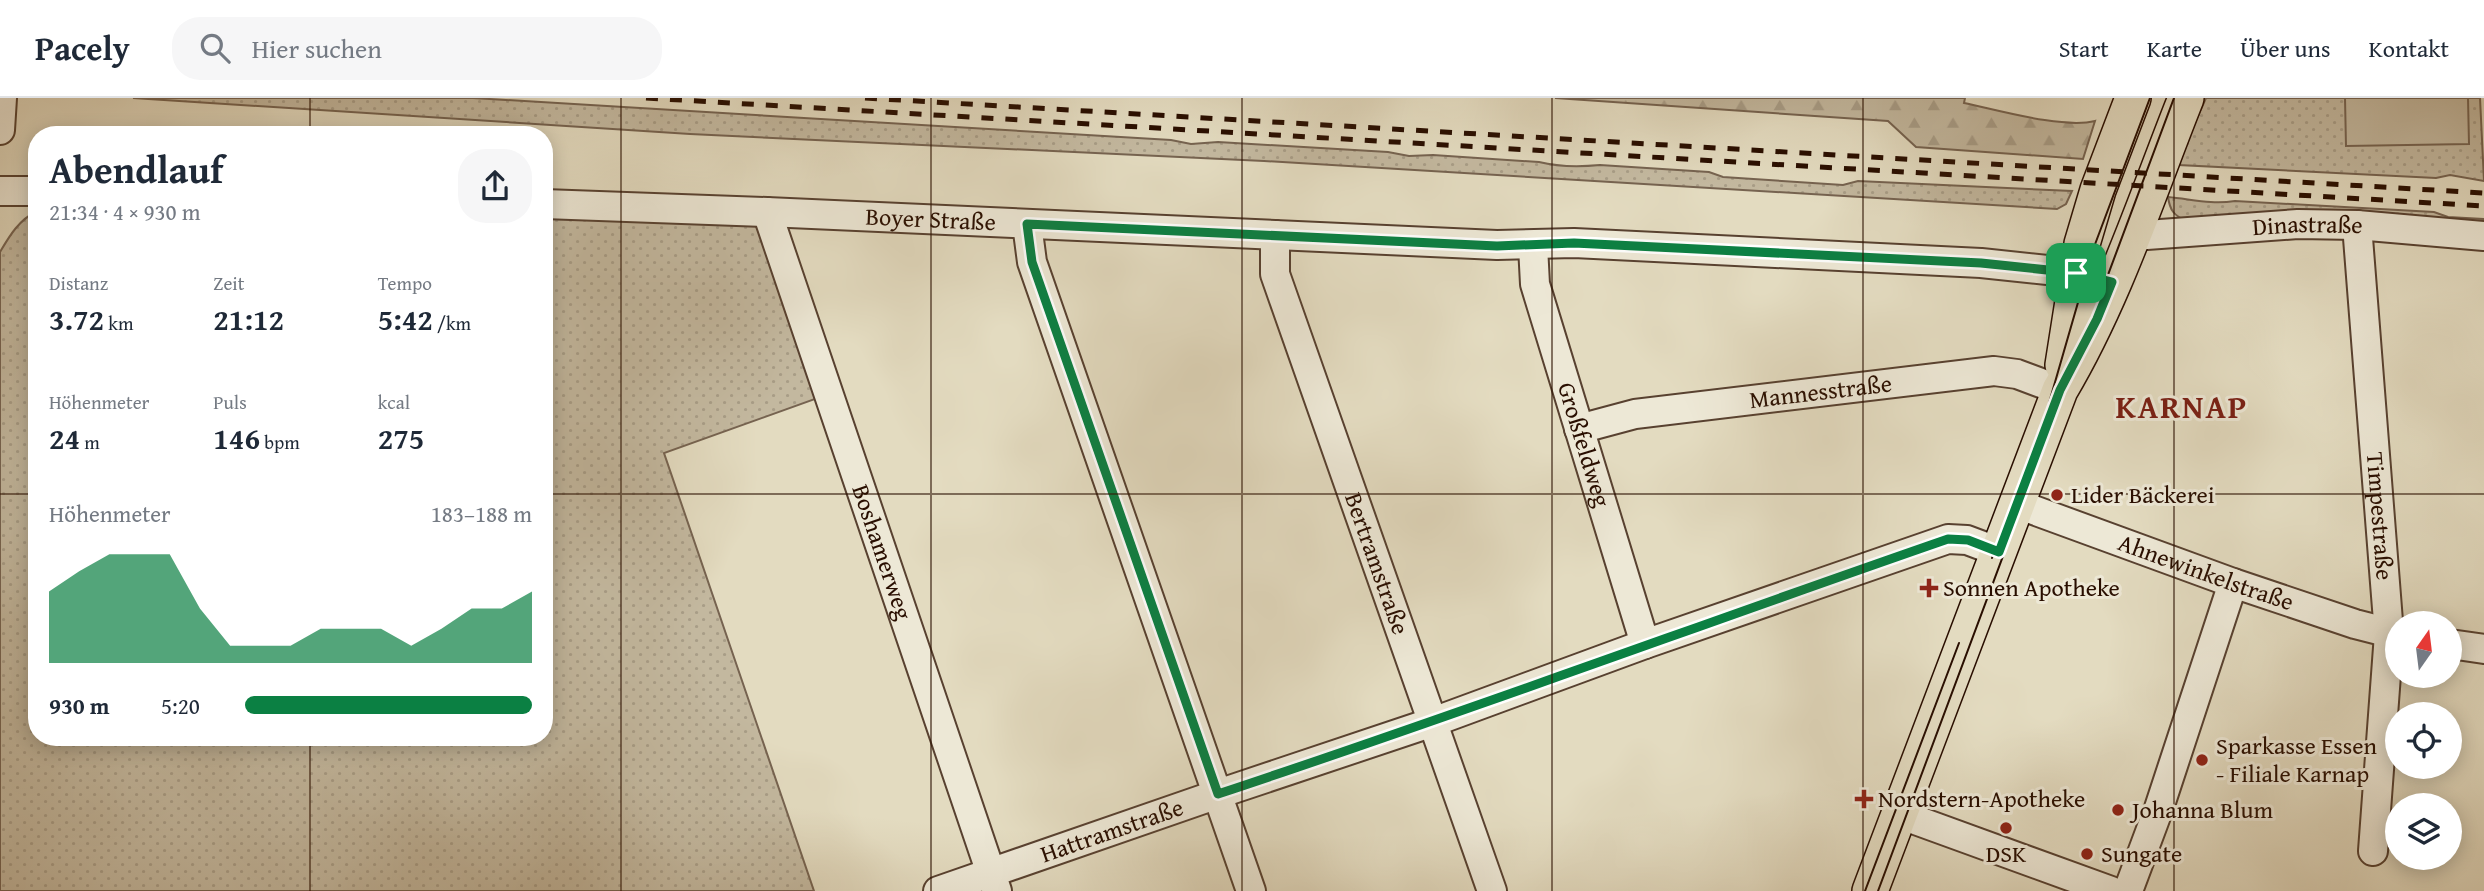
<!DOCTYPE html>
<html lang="de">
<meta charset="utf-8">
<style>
:root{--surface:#fff;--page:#f6f6f7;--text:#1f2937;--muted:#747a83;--line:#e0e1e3;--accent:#0b8043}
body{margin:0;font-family:"Gentium Book Plus",serif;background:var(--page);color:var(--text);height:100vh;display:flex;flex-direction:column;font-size:26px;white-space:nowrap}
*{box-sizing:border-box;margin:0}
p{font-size:23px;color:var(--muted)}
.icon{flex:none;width:38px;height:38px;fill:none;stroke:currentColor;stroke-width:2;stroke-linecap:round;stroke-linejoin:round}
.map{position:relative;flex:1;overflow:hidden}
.details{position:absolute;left:28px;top:28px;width:525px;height:620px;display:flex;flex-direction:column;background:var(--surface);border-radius:28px;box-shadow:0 4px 18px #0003}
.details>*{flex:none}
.needle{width:46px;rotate:14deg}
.fabs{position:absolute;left:2385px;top:513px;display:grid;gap:14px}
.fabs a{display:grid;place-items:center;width:77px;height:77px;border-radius:50%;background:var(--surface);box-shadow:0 4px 18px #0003;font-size:35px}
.pin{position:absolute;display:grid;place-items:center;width:60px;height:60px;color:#fff;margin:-30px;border-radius:14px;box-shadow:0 4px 10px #0006}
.round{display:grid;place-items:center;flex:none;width:74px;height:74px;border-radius:28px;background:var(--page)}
.overview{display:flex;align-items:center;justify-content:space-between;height:119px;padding:0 21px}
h1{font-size:38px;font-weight:600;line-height:52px}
.figures{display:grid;grid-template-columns:repeat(3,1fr);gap:10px;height:119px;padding:7px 21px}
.figures div{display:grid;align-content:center}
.figures b{font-size:30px;font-weight:600}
.figures small{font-size:19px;font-weight:400}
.figures p{font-size:19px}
.chart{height:196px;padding:14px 21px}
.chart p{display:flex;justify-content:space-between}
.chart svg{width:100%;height:126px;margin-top:7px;fill:var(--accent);opacity:.7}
ul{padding:0 21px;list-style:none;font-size:23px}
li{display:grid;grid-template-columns:112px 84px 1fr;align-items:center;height:52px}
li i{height:18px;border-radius:9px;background:var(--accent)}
header{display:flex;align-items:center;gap:42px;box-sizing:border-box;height:98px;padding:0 35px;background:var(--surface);border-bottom:2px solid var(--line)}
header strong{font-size:33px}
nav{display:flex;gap:38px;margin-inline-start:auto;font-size:24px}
.search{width:490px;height:63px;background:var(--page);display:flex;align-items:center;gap:18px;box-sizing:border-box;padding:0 24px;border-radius:28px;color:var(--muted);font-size:26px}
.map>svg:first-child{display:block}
.grass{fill:url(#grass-dots);stroke:#766350;stroke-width:2}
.forest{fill:url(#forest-firs);stroke:#766350;stroke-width:2}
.garden{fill:#c3b89f;stroke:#766350;stroke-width:2}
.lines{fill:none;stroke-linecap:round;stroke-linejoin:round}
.minor-casing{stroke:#584130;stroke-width:32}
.major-casing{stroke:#290e00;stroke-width:38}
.minor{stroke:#ede8d6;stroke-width:28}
.major{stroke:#e3dbc0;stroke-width:35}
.tram{stroke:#290e00;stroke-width:2}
.rail{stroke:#290e00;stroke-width:5;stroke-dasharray:12 12;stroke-linecap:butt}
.route-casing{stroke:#fff;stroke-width:14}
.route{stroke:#0b8043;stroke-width:9}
.grid{fill:none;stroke:#290e00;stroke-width:2;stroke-opacity:0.55}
.poi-dot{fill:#8f2418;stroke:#ede8d6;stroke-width:2.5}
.labels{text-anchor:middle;stroke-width:6;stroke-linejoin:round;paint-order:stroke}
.street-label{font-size:24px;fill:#290e00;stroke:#ede8d6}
.poi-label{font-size:24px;fill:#290e00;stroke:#ede8d6;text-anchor:start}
.district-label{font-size:32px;font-weight:bold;letter-spacing:2px;fill:#7a1f14;stroke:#ede8d6}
</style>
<header>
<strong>Pacely</strong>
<div class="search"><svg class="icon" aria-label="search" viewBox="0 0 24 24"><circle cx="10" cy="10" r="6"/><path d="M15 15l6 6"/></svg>Hier suchen</div>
<nav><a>Start</a><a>Karte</a><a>Über uns</a><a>Kontakt</a></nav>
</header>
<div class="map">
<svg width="2484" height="793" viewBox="0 0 2484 793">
<defs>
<pattern id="grass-dots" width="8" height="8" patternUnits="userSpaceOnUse" patternTransform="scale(1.75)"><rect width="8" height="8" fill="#c3b89f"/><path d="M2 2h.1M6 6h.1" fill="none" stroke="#a89d87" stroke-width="1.8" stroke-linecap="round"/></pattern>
<pattern id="forest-firs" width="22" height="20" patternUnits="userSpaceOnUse" patternTransform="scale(1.75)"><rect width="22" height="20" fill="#c3b89f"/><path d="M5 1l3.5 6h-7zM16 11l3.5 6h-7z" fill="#a89d87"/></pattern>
</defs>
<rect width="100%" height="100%" fill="#e3dbc0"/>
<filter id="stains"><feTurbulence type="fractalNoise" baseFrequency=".00286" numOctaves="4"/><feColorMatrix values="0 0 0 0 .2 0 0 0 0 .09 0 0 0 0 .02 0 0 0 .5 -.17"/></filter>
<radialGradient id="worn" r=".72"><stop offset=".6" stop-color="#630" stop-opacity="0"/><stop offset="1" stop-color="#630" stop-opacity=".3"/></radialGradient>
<g class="grass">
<path d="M133 0H473L1171 42 1191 46 1218 44 1388 54 1409 58 1433 57 1539 64C1559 69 1579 69 1600 67L1709 74 1723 79 1843 87 1858 83 2072 93 2066 106 2057 111 1264 63 690 36Z"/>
<path d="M2206 0H2480L2484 83 2450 77 2436 80 2179 67 2185 47Z"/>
<path d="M2168 99C2191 101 2211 107 2235 103L2434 114 2448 119 2484 121V129L2186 123C2174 117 2170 113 2168 99Z"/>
<path d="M37 113V639H544V116L767 114 829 296 664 355 814 793H0V154C10 137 19 122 37 113Z"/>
</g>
<path class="forest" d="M1555 0H1965L1964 5C1998 12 2063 31 2095 23L2083 61 1916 49 1888 23Z"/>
<path class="garden" d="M2345 0H2468L2469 46 2346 48Z"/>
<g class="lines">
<g class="minor-casing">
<g id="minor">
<path d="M0 32 2 0"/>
<path d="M0 93H37"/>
<path id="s1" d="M544 106 767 114 1497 147 1574 145 1981 165 2076 175 2112 184"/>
<path id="s2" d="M767 114 997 793"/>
<path d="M1027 126 1032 164 1251 793"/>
<path id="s3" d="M2357 127 2389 536 2373 753"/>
<path id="s4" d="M1275 137V176L1492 793"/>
<path id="s5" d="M2133 138 2298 126 2357 127 2484 138"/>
<path id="s6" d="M1533 148 1535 186 1645 546"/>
<path id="s7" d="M1579 331 1635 316 1994 273 2017 276 2060 292"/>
<path id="s8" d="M2017 406 2233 485 2355 526 2398 537"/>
<path d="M2450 546 2484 551"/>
<path d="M1899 716 2111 793"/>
<path id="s9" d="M938 793 1218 696 1433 624 1645 546 1948 441 1967 442 1999 454"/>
<path d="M2128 793 2159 710 2233 485"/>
</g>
</g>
<g class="major-casing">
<g id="major">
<path d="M2063 267 2082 146 2098 92 2133 0"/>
<path d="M1870 793 2060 292C2114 201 2147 98 2186 0"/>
</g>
</g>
<use href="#minor" class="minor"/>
<use href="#major" class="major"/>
<g class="tram">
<path d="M2049 305 2094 149 2150 0"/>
<path d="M1992 460 2038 335"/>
<path d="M1865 793 1959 545"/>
<path d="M1878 793 2174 0"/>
</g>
<g class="rail">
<path d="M646 0 2484 108"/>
<path d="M865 0 2484 95"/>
</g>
</g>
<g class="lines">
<g class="route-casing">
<path id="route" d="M1027 126 1497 148 1574 145 1981 165 2076 175 2112 184 2097 221 2060 292 1999 454 1968 442 1948 441C1705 525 1463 615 1218 696L1032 164Z"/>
</g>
<use href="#route" class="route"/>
</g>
<path class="grid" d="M310 0V37M621 0V793M931 0V793M1242 0V793M1552 0V793M1863 0V793M2174 0V793M0 396H37M544 396H2484M310 639V793"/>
<g class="poi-dot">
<circle cx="2057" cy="397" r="7"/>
<path d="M1925.5 479.5h7v7h7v7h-7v7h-7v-7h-7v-7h7z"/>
<circle cx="2202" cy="662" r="7"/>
<path d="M1860.5 690.5h7v7h7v7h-7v7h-7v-7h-7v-7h7z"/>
<circle cx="2118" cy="712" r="7"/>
<circle cx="2006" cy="730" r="7"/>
<circle cx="2087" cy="756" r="7"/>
</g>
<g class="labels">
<g class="street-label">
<text dy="8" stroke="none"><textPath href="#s1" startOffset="387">Boyer Straße</textPath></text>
<text dy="8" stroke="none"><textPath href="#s5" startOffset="175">Dinastraße</textPath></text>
<text dy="8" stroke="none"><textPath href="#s7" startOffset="245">Mannesstraße</textPath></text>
<text dy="8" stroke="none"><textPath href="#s6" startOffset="206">Großfeldweg</textPath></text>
<text dy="8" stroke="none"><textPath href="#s3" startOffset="292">Timpestraße</textPath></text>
<text dy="8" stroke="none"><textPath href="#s2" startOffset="359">Boshamerweg</textPath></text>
<text dy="8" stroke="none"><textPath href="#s4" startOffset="346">Bertramstraße</textPath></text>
<text dy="8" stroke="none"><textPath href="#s8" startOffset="201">Ahnewinkelstraße</textPath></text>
<text dy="8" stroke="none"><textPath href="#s9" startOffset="184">Hattramstraße</textPath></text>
</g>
<g class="poi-label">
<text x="2071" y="405">Lider Bäckerei</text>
<text x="1943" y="498">Sonnen Apotheke</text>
<text x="2216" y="656">Sparkasse Essen<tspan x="2216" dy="28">- Filiale Karnap</tspan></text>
<text x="1878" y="709">Nordstern-Apotheke</text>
<text x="2132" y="720">Johanna Blum</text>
<text x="2006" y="764" text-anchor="middle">DSK</text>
<text x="2101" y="764">Sungate</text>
</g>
<g class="district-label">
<text x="2182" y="320">KARNAP</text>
</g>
</g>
<rect width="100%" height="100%" filter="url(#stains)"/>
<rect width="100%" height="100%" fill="url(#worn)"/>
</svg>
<div class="fabs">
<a><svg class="needle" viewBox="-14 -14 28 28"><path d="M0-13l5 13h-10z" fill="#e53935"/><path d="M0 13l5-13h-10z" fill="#747a83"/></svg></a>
<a><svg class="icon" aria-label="locate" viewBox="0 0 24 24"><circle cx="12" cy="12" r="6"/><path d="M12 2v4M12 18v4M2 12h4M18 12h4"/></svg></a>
<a><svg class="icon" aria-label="layers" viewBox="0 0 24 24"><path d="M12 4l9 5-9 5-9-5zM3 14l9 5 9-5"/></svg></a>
</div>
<div class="pin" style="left:2076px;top:175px;background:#1e9e55"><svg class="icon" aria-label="arrive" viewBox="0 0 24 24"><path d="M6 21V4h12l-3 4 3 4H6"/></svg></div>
<section class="details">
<div class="overview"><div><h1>Abendlauf</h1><p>21:34 · 4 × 930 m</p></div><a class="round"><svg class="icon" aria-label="share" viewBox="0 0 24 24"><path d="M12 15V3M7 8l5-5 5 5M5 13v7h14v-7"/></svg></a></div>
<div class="figures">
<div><p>Distanz</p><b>3.72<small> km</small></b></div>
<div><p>Zeit</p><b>21:12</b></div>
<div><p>Tempo</p><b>5:42<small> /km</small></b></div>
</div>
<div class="figures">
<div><p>Höhenmeter</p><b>24<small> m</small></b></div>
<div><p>Puls</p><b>146<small> bpm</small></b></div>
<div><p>kcal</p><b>275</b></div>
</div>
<div class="chart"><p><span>Höhenmeter</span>183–188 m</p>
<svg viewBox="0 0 160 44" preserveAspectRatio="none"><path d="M0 44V19L10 12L20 6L30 6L40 6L50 25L60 38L70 38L80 38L90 32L100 32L110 32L120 38L130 32L140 25L150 25L160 19V44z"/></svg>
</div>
<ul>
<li><b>930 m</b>5:20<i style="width:100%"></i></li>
</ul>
</section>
</div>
